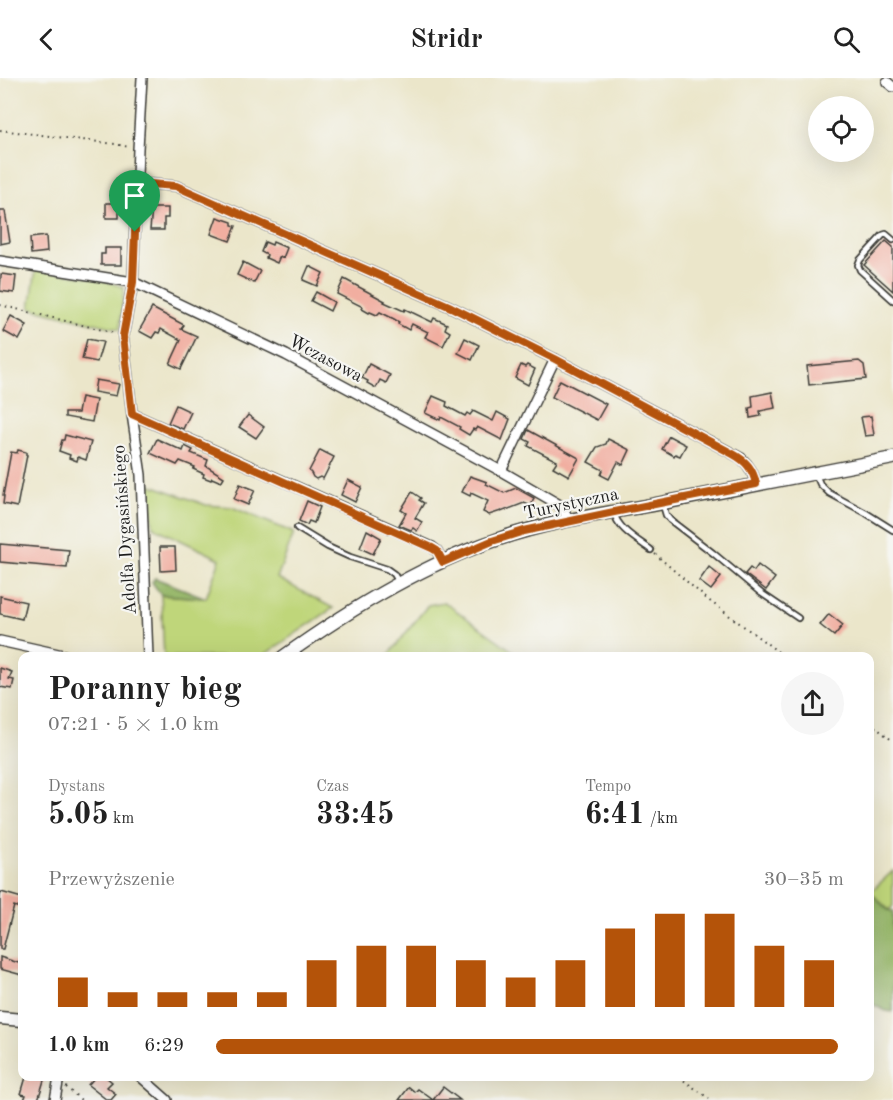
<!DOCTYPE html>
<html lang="pl">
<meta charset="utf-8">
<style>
:root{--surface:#fff;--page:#f6f6f6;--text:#222;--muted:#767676;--accent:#b45309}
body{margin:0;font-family:"Old Standard TT",serif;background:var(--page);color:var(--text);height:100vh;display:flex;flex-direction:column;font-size:22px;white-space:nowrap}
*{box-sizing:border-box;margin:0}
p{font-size:20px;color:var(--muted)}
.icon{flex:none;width:33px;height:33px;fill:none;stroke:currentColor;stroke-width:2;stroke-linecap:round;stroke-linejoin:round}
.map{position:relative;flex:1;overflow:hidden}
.sheet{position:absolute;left:18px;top:574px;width:856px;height:429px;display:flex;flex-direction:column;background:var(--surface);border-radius:12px;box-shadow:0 6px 24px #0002}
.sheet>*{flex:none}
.tools{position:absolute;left:808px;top:18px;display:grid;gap:12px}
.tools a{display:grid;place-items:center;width:66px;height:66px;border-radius:50%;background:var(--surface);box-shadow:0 6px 24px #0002;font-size:30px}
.pin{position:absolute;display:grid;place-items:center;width:51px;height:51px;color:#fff;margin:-62px -26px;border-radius:50% 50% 50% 0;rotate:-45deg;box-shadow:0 0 6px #0007}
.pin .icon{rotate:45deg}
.round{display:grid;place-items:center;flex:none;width:63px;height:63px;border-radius:32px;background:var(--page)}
.overview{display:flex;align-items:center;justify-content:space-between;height:102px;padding:0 30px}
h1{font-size:33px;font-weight:600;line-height:45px}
.figures{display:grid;grid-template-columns:repeat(3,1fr);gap:9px;height:102px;padding:6px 30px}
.figures div{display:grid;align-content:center}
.figures b{font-size:30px;font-weight:600}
.figures small{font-size:16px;font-weight:400}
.figures p{font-size:16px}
.chart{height:168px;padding:12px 30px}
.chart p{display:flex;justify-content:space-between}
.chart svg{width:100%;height:108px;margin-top:6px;stroke:var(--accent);stroke-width:6}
ul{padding:0 30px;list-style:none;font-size:20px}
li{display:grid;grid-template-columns:96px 72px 1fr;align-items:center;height:45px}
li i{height:15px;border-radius:8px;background:var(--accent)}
header{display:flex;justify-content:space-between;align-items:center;height:78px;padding:0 30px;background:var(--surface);font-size:27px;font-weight:600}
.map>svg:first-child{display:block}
.green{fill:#bfd67a;stroke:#6e794b;stroke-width:1.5}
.forest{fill:#97b76a;stroke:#5a6a43;stroke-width:1.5}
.building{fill:#f1aea0}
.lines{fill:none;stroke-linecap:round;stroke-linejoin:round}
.lane-casing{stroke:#3b3a36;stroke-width:8}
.street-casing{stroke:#3b3a36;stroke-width:12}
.secondary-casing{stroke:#3b3a36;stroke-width:15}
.path{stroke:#3b3a36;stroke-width:2;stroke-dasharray:1.5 4.5;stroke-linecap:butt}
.lane{stroke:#fff;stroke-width:4.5}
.street{stroke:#fff;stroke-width:9}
.secondary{stroke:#fff;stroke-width:12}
.route-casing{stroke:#fff;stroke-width:12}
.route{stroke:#b45309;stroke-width:8}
.labels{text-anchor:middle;stroke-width:4.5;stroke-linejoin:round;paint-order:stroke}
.street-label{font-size:18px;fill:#1c1c1c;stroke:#f6f6f2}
</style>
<header><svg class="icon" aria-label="back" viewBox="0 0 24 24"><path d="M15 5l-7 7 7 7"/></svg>Stridr<svg class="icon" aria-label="search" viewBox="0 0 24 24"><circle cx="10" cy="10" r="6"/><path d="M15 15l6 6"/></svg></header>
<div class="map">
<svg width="893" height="1022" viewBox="0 0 893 1022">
<rect width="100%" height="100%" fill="#f6f6f2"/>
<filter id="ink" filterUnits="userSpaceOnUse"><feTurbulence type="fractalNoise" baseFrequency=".0167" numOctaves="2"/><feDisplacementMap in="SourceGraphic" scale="12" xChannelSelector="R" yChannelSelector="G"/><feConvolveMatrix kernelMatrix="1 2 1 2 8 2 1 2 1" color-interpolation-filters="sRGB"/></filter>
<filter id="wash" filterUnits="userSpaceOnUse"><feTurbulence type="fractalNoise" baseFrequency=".008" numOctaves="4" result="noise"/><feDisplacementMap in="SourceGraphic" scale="24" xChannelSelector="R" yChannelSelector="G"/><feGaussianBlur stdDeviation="1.35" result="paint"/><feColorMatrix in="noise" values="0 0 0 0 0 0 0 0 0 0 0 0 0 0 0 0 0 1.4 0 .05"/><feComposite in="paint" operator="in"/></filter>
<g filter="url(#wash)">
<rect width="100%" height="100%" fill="#ebe6ca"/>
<g class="green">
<path d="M36 191 95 200 124 209 120 251 30 230Z"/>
<path d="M149 406 206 427 232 429 294 455 277 500 333 530 261 579H164L161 517 206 520 220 481 153 449Z"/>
<path d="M444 524 521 579H387L428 527Z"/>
<path d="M893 793V828L889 832 870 814Z"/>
</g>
<g class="forest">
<path d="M155 500 206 520 161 517 152 504Z"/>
<path d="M870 814 888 832 893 833V934L886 933 870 925Z"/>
</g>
<g id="blocks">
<g class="building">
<rect x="106" y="125" width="13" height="15"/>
<path d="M152 130H168V140H164V152H150Z"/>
<path d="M0 133H5L10 164 0 166Z"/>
<path d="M217 139 232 144V147L236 148 230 163 211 156Z"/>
<path d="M46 158 47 174 31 176 30 160Z"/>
<path d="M886 163 893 169V213L864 187Z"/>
<path d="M265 164 272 167 273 164 287 170 283 180 280 178 277 185 266 180 267 177 261 174Z"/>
<path d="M105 170H121V187H101V176H105Z"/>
<path d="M243 184 260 193 254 205 237 197Z"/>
<path d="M309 188 323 195 317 208 303 202Z"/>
<path d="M1 196 16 198 14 215 0 213Z"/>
<path d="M344 201 385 223 384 224 404 233 405 231 432 244 434 240 447 246 445 251 450 254 443 268 425 259 428 254 412 246 409 252 398 246 399 244 394 241 380 234 377 237 370 234 369 235 362 231 363 229 337 216Z"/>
<path d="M316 214 334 224 330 233 311 223Z"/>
<path d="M152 230 184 247 181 251 197 258 181 291 170 286 181 262 161 251 159 255 156 254 152 260 139 253Z"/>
<path d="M11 238 27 247 19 262 3 253Z"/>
<path d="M465 260 479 267 472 282 458 275Z"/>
<path d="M87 261 103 264 97 284 82 281Z"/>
<path d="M859 283 864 287 866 301 809 307 807 288Z"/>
<path d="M369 286 390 297 386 305 380 302 376 310 367 305 368 303 362 300Z"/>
<path d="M521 287 525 289 527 287 535 291 528 307 515 300Z"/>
<path d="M96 302 119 306 116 318 94 314Z"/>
<path d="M560 302 606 326 597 342 552 319Z"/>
<path d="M772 314 775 330 760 333 761 338 750 340 749 330 753 329 752 318Z"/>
<path d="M433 318 447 324 446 328 465 338 467 335 470 337 473 333 493 343 497 334 510 341 502 362 477 349 475 352 473 351 469 357 459 351 460 349 441 339 440 342 425 335Z"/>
<path d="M81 319 96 322 92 344 65 339V335H78Z"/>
<path d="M176 327 191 334 183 351 168 345Z"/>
<path d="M248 337 264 349 256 360 239 349Z"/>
<path d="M871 338 874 357 865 358 861 339Z"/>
<path d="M528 352 579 380 569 398 553 389 557 383 528 368 530 364 524 361Z"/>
<path d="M65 357 91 364 86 382 78 379 77 383 69 380 70 377 59 373 62 362H64Z"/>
<path d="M669 358 686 367 680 378 675 376 674 378 662 371Z"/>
<path d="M157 361 183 373 185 368 193 372 191 375 208 382 206 388 224 399 221 404 212 400 211 402 203 399 204 396 193 391 195 389 180 383 177 387 150 375Z"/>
<path d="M608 361 630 372 623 387 618 384 609 401 601 397 603 392 588 384 597 369 606 366Z"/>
<path d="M18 372 26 374V377H27L17 429 3 426 4 418H3L11 374 17 375Z"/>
<path d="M320 372 334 379 323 401 320 399 316 401 313 399 311 395 309 393Z"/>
<path d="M470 398 487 404 486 406 504 415 516 410 534 420 531 428 524 425 501 434V433L489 437 483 434 488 423 471 415 470 418 462 414Z"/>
<path d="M348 402 362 409 355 424 341 417Z"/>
<path d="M240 406 255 412 248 427 234 421Z"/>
<path d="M412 414 421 420 419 422 424 425 415 440 422 444 417 453 413 450 411 452 399 447 406 435 401 432Z"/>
<path d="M307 423 320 429 314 445 309 443 307 447 299 443Z"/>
<path d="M367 452 381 460 373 476 360 470Z"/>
<path d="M0 466 69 472 67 490 0 484Z"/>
<path d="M160 469H175L176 492 161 493Z"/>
<path d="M758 487 775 500 766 512 745 496 750 490 754 493Z"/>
<path d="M709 489 721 499 711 512 699 503Z"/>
<path d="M0 518 26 524 22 541 0 536Z"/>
<path d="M829 536 843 547 834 558 820 547Z"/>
<path d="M0 590 12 594 9 601 14 602 12 611 0 609Z"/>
<path d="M1 814 22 820V831L14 828 3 871H0V819Z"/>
<path d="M0 879 22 886V897L0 891Z"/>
<path d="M26 999H45L38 1022H24L26 1017 21 1016Z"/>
<path d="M95 999H106L112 1004 107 1009 116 1016 111 1022H107L88 1007Z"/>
<path d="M409 1009 415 1014 418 1011 433 1022H399Z"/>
<path d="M443 1009 460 1022H433Z"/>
</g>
</g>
</g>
<g filter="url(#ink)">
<use href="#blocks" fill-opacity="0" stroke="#3b3a36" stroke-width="1.5"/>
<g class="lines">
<g class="lane-casing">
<g id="lane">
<path d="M893 162 886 156 883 157 860 182 858 187 860 192 893 222"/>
<path d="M816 397 820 406 829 415 866 435 893 452"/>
<path d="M663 427 666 437 670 442 713 475 761 515 798 540"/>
<path d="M614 434C617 451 638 462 651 472"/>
<path d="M297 450 328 469 350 479 387 491 394 496 398 503"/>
</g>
</g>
<g class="street-casing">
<g id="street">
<path d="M142 0 138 71 133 204 123 258 132 336 141 397 148 579"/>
<path d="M887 4 893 9"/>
<path d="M137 105 176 108 451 229 555 281 741 380C750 388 753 395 756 406"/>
<path d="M0 183 133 204 286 277 501 393 558 426 565 434 567 444"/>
<path d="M132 336 432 469 437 473 443 484"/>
<path d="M501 393 555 281"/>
<path d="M0 563 72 579"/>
<path d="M141 999 167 1022"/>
<path d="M55 1022 59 999"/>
</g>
</g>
<g class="secondary-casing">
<g id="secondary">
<path d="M283 579C346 534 420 488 493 463 546 444 602 436 657 426 736 411 814 395 893 380"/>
<path d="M0 940 22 942"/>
</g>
</g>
<g class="path">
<path d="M0 52 115 66 129 69"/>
<path d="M0 227 115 255"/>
<path d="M655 476 707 521 785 579"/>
<path d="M870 645 893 663"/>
<path d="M679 999 711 1022"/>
<path d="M66 1009 81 1022"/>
</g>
<use href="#lane" class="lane"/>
<use href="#street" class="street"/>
<use href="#secondary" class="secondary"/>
</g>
</g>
<g class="lines" filter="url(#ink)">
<g class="route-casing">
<path id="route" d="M137 105 176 108 451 229 555 281 733 376C746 383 753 391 756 406L614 434 524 453 492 463 443 484 437 473 432 470 132 336 123 258 133 204Z"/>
</g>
<use href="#route" class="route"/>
</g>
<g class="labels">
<g class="street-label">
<text transform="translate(326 280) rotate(28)" y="6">Wczasowa</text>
<text transform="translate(571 425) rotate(-12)" y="6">Turystyczna</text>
<text transform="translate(124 452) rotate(-94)" y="6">Adolfa Dygasińskiego</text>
</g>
</g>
</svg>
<div class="tools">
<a><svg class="icon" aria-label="locate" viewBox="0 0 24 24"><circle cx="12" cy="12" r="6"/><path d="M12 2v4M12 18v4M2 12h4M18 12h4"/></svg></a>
</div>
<div class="pin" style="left:135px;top:154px;background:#1e9e55"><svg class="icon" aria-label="arrive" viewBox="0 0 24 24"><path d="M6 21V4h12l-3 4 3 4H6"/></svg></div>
<section class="sheet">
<div class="overview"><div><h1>Poranny bieg</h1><p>07:21 · 5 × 1.0 km</p></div><a class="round"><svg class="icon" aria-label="share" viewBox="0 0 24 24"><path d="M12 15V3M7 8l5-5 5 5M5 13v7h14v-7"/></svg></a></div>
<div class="figures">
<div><p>Dystans</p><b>5.05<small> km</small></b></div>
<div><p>Czas</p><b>33:45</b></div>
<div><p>Tempo</p><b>6:41<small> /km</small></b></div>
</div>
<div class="chart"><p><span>Przewyższenie</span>30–35 m</p>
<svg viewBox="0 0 160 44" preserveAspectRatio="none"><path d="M5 44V32M15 44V38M25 44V38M35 44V38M45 44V38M55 44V25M65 44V19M75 44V19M85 44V25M95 44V32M105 44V25M115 44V12M125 44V6M135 44V6M145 44V19M155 44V25"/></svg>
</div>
<ul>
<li><b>1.0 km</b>6:29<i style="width:99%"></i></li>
</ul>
</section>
</div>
